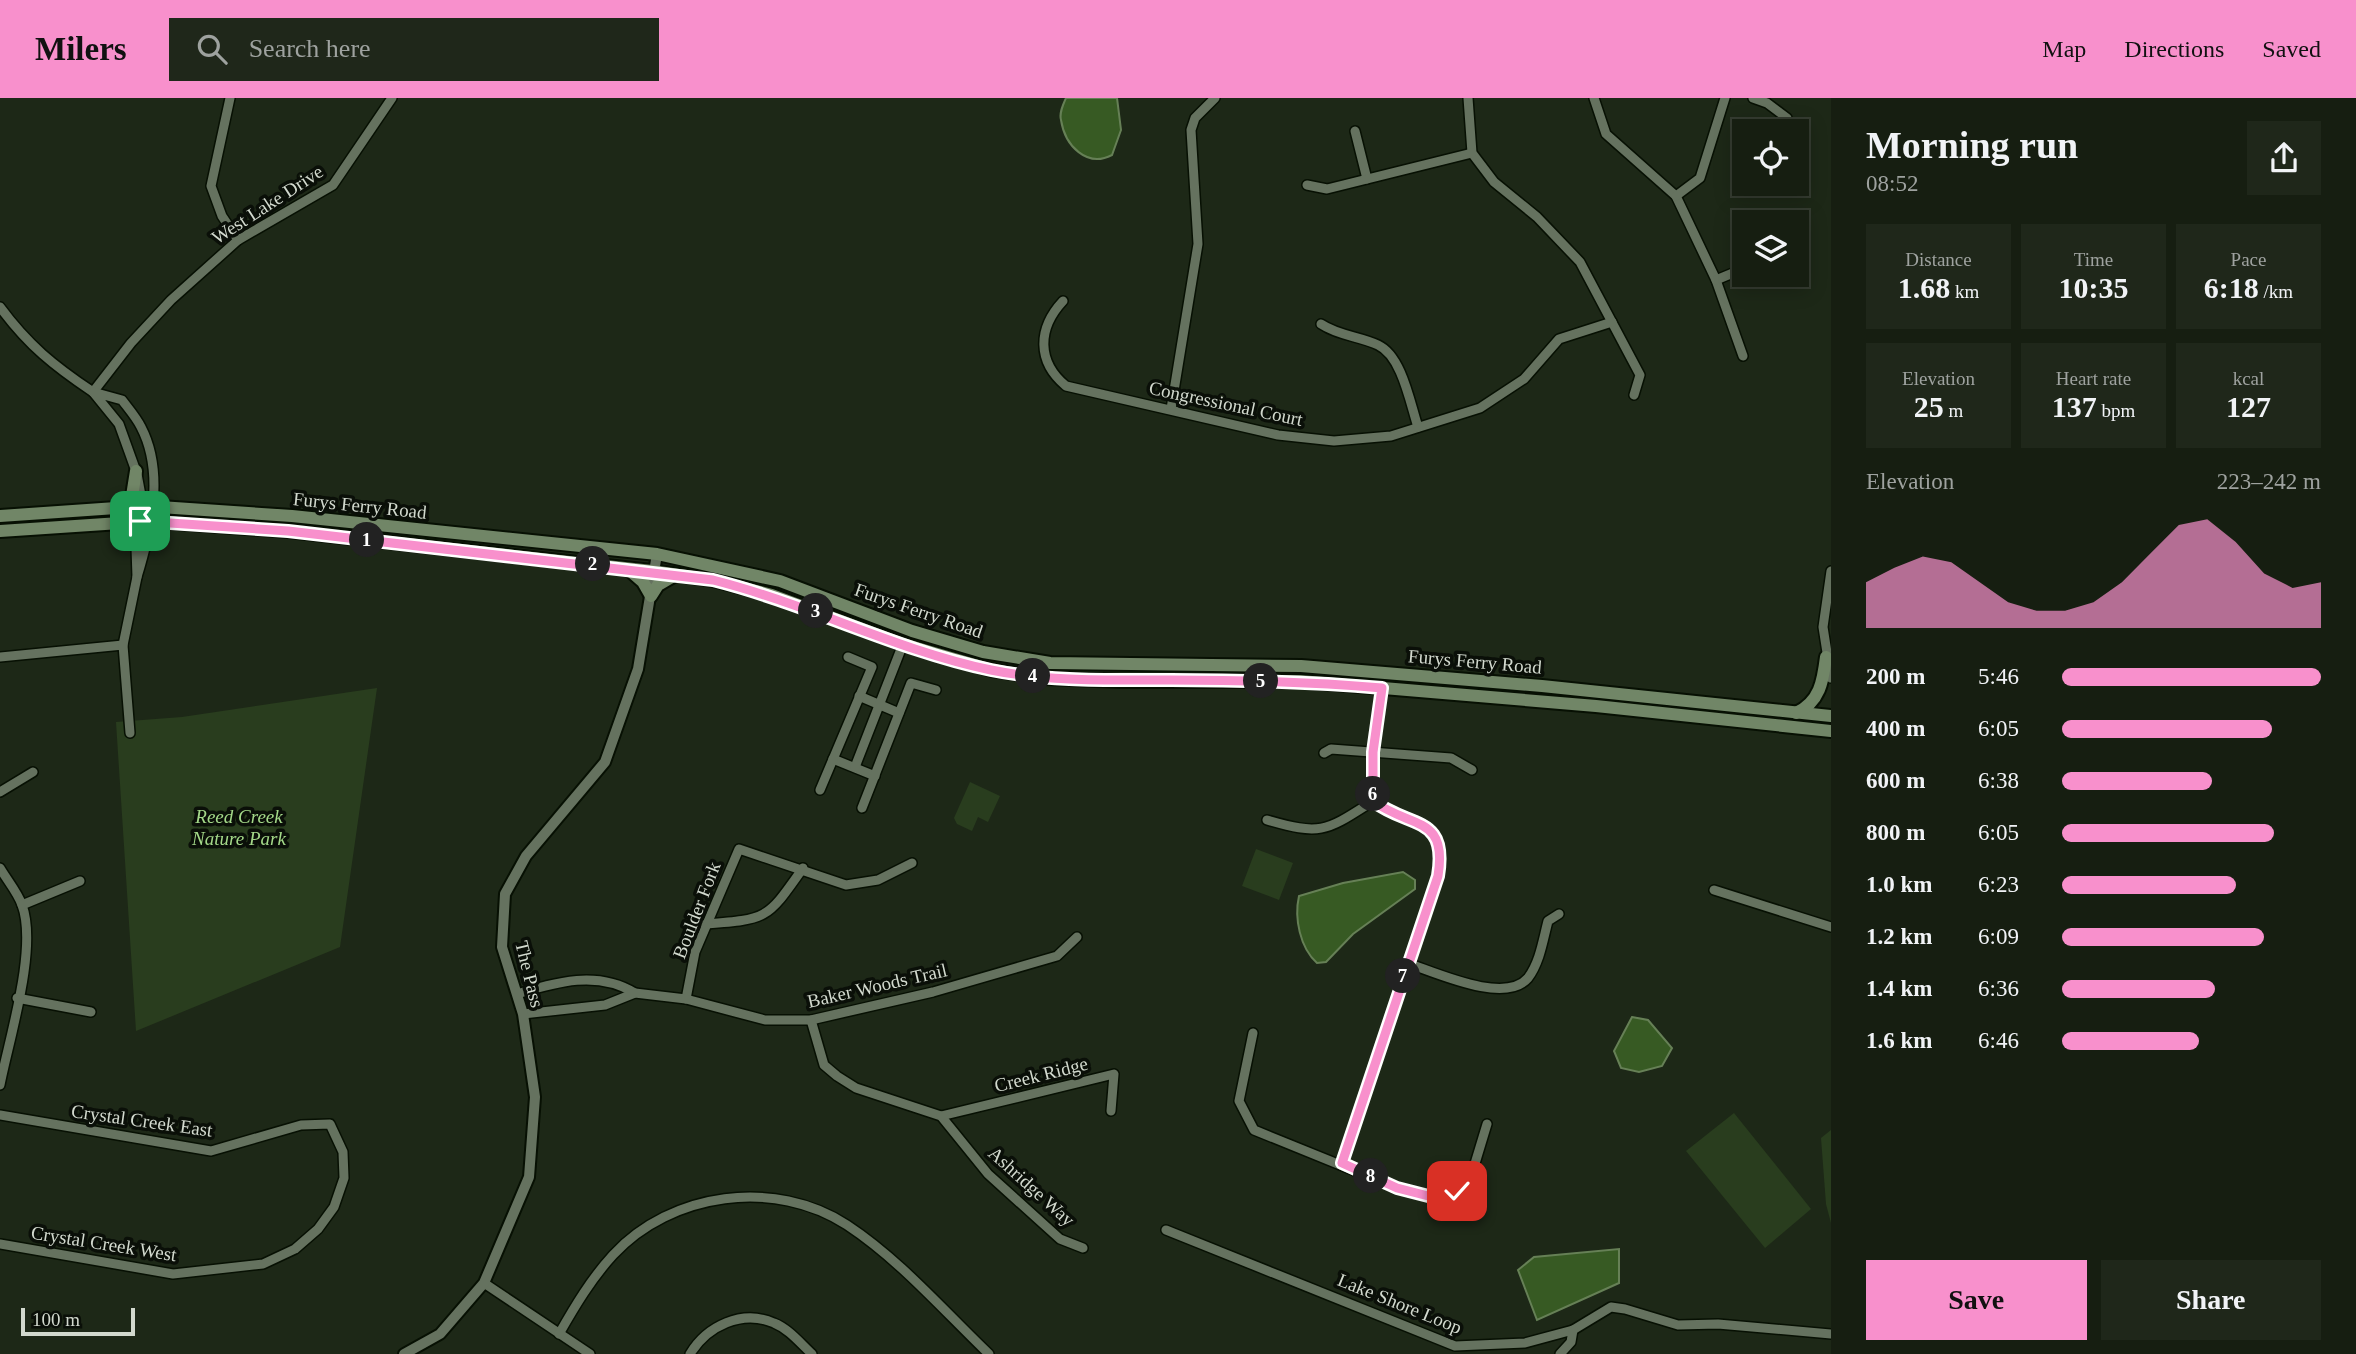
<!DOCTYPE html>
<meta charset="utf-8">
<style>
:root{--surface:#161e11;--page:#1f271a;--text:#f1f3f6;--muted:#9ea29f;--line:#353c31;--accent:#f890cc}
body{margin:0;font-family:"Times New Roman",serif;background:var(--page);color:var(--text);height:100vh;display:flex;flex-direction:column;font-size:26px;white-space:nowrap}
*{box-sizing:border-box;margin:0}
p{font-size:23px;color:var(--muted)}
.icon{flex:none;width:38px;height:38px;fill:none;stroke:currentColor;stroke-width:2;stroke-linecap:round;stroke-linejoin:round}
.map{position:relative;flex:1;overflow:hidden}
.panel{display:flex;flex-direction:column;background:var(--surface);width:525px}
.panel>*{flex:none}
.tools{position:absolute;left:1732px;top:21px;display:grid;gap:14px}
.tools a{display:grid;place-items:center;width:77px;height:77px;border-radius:0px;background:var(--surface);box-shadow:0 4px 18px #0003,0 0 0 2px var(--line);font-size:35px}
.scale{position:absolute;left:21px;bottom:18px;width:114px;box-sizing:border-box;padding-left:7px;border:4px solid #d2d9ce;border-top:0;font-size:19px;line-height:24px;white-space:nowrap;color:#d2d9ce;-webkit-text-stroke:5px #0a0f08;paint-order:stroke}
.pin{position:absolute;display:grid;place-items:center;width:60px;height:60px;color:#fff;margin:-30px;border-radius:14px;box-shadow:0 4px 10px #0006}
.km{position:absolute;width:35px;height:35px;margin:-18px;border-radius:50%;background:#222;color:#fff;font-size:19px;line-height:35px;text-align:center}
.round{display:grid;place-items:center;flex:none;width:74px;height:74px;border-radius:0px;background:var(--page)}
.summary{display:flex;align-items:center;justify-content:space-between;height:119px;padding:0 35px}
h1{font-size:38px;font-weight:600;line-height:52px}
.metrics{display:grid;grid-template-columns:repeat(3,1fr);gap:10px;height:119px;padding:7px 35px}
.metrics div{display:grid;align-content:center;border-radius:0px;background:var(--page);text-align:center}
.metrics b{font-size:30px;font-weight:600}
.metrics small{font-size:19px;font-weight:400}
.metrics p{font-size:19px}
.chart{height:196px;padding:14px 35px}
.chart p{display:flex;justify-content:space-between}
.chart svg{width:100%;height:126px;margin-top:7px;fill:var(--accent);opacity:.7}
.action{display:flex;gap:14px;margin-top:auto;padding:14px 35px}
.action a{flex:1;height:80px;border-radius:0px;background:var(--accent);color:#111;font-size:28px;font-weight:600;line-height:80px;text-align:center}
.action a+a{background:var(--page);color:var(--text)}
ul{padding:0 35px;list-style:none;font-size:23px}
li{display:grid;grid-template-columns:112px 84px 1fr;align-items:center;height:52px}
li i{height:18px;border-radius:9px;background:var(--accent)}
header{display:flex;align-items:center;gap:42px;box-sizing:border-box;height:98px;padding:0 35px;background:var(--accent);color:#111}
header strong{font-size:33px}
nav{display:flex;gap:38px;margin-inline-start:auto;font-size:24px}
.search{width:490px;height:63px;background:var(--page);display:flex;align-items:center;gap:18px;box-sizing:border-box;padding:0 24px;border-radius:0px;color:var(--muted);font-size:26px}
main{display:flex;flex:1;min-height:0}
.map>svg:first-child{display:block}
.green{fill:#293d1e}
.water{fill:#375a23;stroke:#668056;stroke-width:2}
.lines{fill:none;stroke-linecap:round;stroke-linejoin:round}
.minor-casing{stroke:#071003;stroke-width:12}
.tertiary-casing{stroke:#071003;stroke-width:14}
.secondary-casing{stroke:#071003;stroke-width:16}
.minor{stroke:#65725f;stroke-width:9}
.tertiary{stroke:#65725f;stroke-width:10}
.secondary{stroke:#718667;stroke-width:12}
.route-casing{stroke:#fff;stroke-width:14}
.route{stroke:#f890cc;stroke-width:9}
.labels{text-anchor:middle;stroke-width:7;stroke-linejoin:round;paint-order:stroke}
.street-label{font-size:19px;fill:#d2d9ce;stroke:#0a0f08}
.park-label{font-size:19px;font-style:italic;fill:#a4d989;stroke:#0a0f08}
</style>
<header>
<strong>Milers</strong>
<div class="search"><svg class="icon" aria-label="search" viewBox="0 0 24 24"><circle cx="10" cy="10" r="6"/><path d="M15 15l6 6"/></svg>Search here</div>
<nav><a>Map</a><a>Directions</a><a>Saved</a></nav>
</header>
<main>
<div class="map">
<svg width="1831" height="1256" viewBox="0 0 1831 1256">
<rect width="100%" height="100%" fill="#1d2817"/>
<g class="green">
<path d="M377 590 340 849 136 933 116 624 182 619Z"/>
<path d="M970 684 1000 698 988 724 978 719 972 733 957 726 954 720Z"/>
<path d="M1256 751 1293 765 1279 802 1242 788Z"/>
<path d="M1734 1015 1811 1111 1765 1150 1686 1053Z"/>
<path d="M1831 1032V1125L1826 1106 1821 1040Z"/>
</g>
<g class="water">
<path d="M1066 0H1117L1121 32 1112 57C1087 70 1065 48 1061 22 1059 15 1063 7 1066 0Z"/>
<path d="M1403 774 1415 782V791L1353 836 1326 864 1317 865C1300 850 1294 820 1299 798L1343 785Z"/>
<path d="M1632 919 1648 922 1672 950 1662 968 1639 974 1621 970 1614 953Z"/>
<path d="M1619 1151V1185L1537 1222 1518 1172 1534 1159Z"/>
</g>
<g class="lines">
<g class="minor-casing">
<g id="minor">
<path d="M230 0 211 88 222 118 238 142"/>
<path d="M1468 0 1472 55 1494 84 1537 119 1580 164 1640 277 1634 297"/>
<path d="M1594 0 1606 36 1676 98 1716 182 1743 258"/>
<path d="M1753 0 1767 5 1787 20"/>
<path d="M1355 33 1367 81"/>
<path d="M1307 87 1327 91 1472 55"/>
<path d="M1676 98 1700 80 1725 0"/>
<path d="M1716 182 1745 170"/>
<path d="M1063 203C1037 231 1037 264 1066 288L1278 337 1334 343 1391 338 1480 310 1524 281 1559 241 1612 224"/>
<path d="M0 209C28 247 54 268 93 294L131 245 171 202 238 142 333 87 392 0"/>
<path d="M1321 226C1339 238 1359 238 1378 247 1402 258 1410 305 1418 329"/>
<path d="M93 294 122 302C128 310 136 319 141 329 165 375 151 433 137 479L136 450 143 408 137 376 119 326Z"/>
<path d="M1171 311 1198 146 1191 32 1195 20 1215 0"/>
<path d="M1831 473 1823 529 1831 580"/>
<path d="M0 559 123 547"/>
<path d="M859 598 899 615"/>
<path d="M130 635 123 547 137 479"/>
<path d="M1324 655 1331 651 1451 660 1472 672"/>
<path d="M833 661 875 678"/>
<path d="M855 669 903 546"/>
<path d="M820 692 872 569 848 559"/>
<path d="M0 694 33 674"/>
<path d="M862 710 911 585 936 592"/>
<path d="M1267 722C1322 738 1326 733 1373 703"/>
<path d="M0 770C7 782 18 795 22 807 38 850 9 941 0 987"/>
<path d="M1714 792 1831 829"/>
<path d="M22 807 80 783"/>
<path d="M706 826C769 821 767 821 803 770"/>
<path d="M1407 865C1435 874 1505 907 1528 880 1540 864 1543 842 1548 823L1559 816"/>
<path d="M517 896C557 884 597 872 635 895"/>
<path d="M17 900 91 914"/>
<path d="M686 901 695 854 739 751 846 787 878 782 912 765"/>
<path d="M523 916 605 907 635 895 686 901 765 922H811L933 894 1057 858 1077 839"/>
<path d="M811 922 824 967 837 978 856 990 941 1018 988 1076 1060 1141 1083 1150"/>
<path d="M1253 935 1239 1003 1254 1032 1397 1090 1439 1101 1457 1093 1470 1082 1487 1026"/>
<path d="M0 1017 211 1053 301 1027 330 1026 343 1054 344 1080 334 1109 318 1131 295 1151 263 1166 173 1176 0 1146"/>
<path d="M941 1018 1114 976 1111 1013"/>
<path d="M1342 1065 1438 778C1448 717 1411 732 1373 703V654L1383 590"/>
<path d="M1166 1132 1455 1248 1525 1245 1573 1232 1611 1209 1625 1211 1678 1227 1718 1226 1831 1236"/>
<path d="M484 1185 590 1256"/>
<path d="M559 1236C575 1208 591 1181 613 1157 671 1094 775 1080 847 1127 900 1162 943 1212 989 1256"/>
<path d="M690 1256C707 1228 742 1211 774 1225 789 1231 800 1245 812 1256"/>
<path d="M1560 1256 1571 1244 1573 1232"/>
</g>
</g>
<g class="tertiary-casing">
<path id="tertiary" d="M404 1256 440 1236 484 1185 529 1079 535 999 523 916 502 849 505 796 526 758 605 664 638 571 657 456"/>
</g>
<g class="secondary-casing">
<g id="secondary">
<path d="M116 410 132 398 136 373"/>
<path d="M0 418 145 408 292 418 657 456 780 483 912 533 983 554 1050 565 1301 568 1542 588 1831 618"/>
<path d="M0 433 150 423 288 433 652 473 713 482 772 497 903 546 992 572 1045 580 1120 583H1300L1596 608 1831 633"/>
<path d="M628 471 643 484 651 498 658 487 675 477"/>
<path d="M1796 615C1820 604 1823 583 1826 559"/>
</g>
</g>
<use href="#minor" class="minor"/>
<use href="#tertiary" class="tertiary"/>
<use href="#secondary" class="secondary"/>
</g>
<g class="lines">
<g class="route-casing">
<path id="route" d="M140 423 288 433 713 482C808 506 896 552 991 572 1050 584 1111 582 1171 582 1242 582 1312 584 1382 590L1373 654V703C1411 731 1448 717 1438 778L1342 1065 1397 1090 1440 1101 1457 1093"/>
</g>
<use href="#route" class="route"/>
</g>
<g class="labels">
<g class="street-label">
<text transform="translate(267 106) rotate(-33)" y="7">West Lake Drive</text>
<text transform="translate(1226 305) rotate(12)" y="7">Congressional Court</text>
<text transform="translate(360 407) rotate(6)" y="7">Furys Ferry Road</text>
<text transform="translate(919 512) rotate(19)" y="7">Furys Ferry Road</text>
<text transform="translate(1475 563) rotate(5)" y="7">Furys Ferry Road</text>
<text transform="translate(696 812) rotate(-69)" y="7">Boulder Fork</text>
<text transform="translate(530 876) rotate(76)" y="7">The Pass</text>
<text transform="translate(877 887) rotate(-13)" y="7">Baker Woods Trail</text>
<text transform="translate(1041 976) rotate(-14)" y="7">Creek Ridge</text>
<text transform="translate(142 1022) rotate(8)" y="7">Crystal Creek East</text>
<text transform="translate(1032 1088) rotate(42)" y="7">Ashridge Way</text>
<text transform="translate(104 1145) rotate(9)" y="7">Crystal Creek West</text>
<text transform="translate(1400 1205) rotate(22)" y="7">Lake Shore Loop</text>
</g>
<g class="park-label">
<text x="239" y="725">Reed Creek<tspan x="239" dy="22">Nature Park</tspan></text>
</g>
</g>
</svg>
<div class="tools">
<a><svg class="icon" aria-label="locate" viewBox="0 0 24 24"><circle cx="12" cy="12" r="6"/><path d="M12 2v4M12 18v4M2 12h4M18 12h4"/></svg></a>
<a><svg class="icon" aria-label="layers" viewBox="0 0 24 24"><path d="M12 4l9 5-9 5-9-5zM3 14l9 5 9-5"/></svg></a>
</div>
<div class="scale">100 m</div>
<div class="pin" style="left:140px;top:423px;background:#1e9e55"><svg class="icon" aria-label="arrive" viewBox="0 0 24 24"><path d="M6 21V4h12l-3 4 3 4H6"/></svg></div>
<div class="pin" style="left:1457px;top:1093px;background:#d93025"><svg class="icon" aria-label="check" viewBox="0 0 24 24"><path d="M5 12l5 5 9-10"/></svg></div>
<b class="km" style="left:367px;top:442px">1</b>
<b class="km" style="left:593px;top:466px">2</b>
<b class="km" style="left:816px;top:513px">3</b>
<b class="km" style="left:1033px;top:578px">4</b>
<b class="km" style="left:1261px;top:583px">5</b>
<b class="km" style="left:1373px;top:696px">6</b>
<b class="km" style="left:1403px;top:878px">7</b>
<b class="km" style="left:1371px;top:1078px">8</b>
</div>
<section class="panel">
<div class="summary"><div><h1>Morning run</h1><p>08:52</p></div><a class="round"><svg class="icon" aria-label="share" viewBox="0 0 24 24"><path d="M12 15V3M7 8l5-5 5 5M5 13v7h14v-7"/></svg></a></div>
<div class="metrics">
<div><p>Distance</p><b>1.68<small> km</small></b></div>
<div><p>Time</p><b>10:35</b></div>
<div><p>Pace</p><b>6:18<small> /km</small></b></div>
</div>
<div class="metrics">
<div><p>Elevation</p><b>25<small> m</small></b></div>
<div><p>Heart rate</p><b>137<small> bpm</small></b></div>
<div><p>kcal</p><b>127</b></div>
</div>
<div class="chart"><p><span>Elevation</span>223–242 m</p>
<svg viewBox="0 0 160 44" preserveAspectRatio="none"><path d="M0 44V28L10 23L20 19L30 21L40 28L50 35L60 38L70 38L80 35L90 28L100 18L110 8L120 6L130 14L140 25L150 30L160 28V44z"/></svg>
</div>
<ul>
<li><b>200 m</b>5:46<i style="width:100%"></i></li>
<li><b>400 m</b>6:05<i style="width:81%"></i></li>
<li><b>600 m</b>6:38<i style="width:58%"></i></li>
<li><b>800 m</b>6:05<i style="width:82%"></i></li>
<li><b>1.0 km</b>6:23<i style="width:67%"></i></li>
<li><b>1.2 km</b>6:09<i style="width:78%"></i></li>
<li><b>1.4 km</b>6:36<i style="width:59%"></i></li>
<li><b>1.6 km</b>6:46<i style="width:53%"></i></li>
</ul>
<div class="action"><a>Save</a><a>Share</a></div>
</section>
</main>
